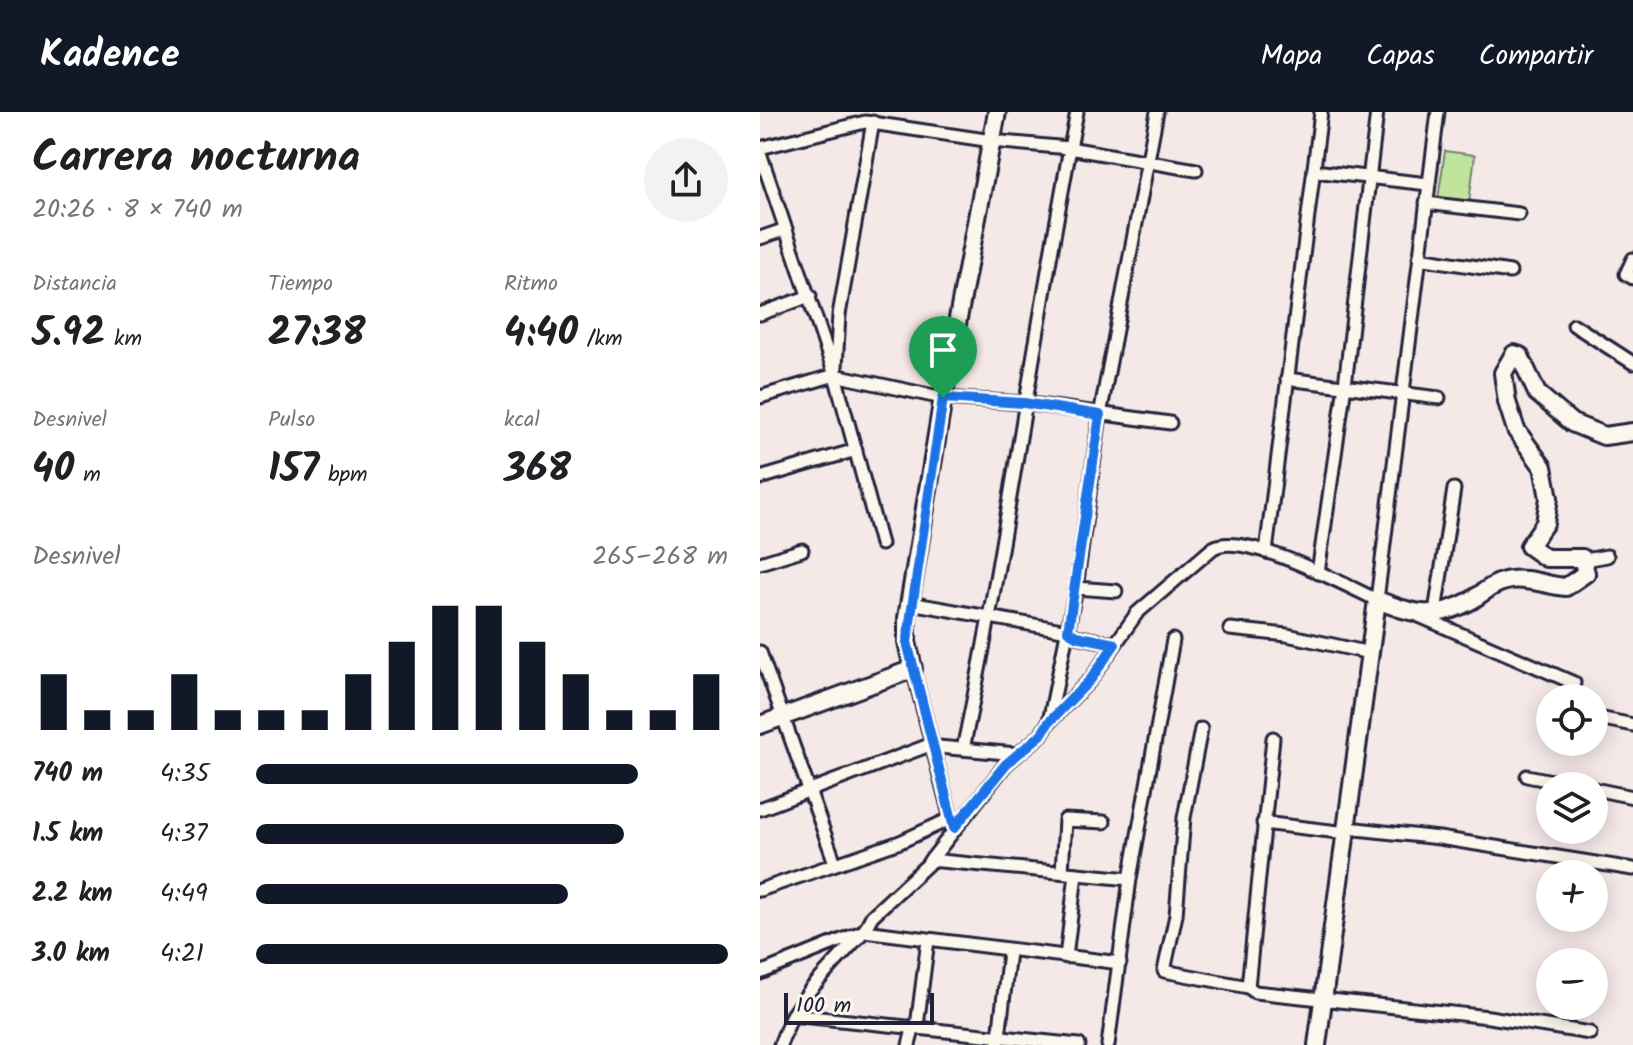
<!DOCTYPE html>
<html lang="es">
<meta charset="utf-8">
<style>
:root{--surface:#fff;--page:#f2f2f2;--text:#202124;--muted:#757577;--accent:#111827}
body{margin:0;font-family:Kalam,sans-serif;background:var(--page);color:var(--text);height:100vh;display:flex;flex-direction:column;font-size:30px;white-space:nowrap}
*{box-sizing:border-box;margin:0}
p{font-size:26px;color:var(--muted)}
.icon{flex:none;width:44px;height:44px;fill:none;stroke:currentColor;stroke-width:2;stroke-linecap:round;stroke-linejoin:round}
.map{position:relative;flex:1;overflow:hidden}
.panel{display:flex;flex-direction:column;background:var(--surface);width:760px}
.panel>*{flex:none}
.controls{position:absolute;left:776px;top:572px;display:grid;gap:16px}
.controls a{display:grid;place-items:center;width:72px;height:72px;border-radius:50%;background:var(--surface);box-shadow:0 4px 20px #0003;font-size:40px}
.scale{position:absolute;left:24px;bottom:20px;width:150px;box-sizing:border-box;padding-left:8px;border:4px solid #22223b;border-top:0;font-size:22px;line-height:28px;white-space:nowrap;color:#22223b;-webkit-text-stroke:6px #fbf7ec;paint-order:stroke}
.pin{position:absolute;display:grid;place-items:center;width:68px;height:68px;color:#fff;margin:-82px -34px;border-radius:50% 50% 50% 0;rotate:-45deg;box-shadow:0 0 8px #0007}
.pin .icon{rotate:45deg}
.round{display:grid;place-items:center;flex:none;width:84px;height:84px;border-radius:42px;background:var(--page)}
.summary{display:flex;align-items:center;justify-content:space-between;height:136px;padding:0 32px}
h1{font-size:44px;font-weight:700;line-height:60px}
.figures{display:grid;grid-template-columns:repeat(3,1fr);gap:12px;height:136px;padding:8px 32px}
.figures div{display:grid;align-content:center}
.figures b{font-size:40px;font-weight:700}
.figures small{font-size:22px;font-weight:400}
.figures p{font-size:22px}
.chart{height:224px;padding:16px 32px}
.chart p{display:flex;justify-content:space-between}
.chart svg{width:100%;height:144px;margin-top:8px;stroke:var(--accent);stroke-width:6}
ul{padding:0 32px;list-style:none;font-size:26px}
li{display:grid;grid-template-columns:128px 96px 1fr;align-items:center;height:60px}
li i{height:20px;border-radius:10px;background:var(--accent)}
header{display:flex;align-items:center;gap:48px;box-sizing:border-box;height:112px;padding:0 40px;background:var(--accent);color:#fff}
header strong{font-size:38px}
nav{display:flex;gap:44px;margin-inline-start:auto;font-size:28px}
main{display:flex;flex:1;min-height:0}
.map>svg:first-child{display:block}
.green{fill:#c0e49e;stroke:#71836c;stroke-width:2}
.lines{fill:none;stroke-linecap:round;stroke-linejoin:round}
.street-casing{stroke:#22223b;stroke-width:17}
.secondary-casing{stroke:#22223b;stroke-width:22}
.street{stroke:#fbf7ec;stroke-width:11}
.secondary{stroke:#fbf7ec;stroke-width:16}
.route-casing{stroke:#fff;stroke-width:16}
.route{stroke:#1a73e8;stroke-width:10}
</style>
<header>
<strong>Kadence</strong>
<nav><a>Mapa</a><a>Capas</a><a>Compartir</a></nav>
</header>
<main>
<section class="panel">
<div class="summary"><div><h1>Carrera nocturna</h1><p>20:26 · 8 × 740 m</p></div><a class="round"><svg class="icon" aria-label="share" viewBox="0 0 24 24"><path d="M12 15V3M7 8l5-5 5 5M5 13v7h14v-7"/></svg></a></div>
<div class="figures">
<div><p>Distancia</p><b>5.92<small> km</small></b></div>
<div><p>Tiempo</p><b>27:38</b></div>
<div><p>Ritmo</p><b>4:40<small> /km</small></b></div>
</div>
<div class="figures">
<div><p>Desnivel</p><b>40<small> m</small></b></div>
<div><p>Pulso</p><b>157<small> bpm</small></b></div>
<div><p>kcal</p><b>368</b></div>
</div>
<div class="chart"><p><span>Desnivel</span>265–268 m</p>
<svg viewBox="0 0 160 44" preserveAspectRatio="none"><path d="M5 44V27M15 44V38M25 44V38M35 44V27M45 44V38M55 44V38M65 44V38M75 44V27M85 44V17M95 44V6M105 44V6M115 44V17M125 44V27M135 44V38M145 44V38M155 44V27"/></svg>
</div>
<ul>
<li><b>740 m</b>4:35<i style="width:81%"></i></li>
<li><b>1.5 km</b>4:37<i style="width:78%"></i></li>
<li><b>2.2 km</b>4:49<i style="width:66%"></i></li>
<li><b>3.0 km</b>4:21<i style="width:100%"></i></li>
</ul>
</section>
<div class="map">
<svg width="873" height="933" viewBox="0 0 873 933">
<rect width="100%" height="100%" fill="#f5e9e8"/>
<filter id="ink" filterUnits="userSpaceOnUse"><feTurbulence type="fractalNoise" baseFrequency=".0125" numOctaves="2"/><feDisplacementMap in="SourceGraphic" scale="16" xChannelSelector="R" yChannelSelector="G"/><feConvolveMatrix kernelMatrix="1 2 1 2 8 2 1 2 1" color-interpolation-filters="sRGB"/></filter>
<g filter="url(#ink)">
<path class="green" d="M685 39 715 43 709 91 678 87Z"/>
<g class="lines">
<g class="street-casing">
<g id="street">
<path d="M0 36 105 10 232 29 309 36 436 58"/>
<path d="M0 41 75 263 121 432"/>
<path d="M554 59 668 72"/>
<path d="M666 91 759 102"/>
<path d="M0 126 26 117"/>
<path d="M659 146 750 160"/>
<path d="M873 147 866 162 873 166"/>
<path d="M0 202 50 184"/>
<path d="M814 213 873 251"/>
<path d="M76 255 79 203 113 10"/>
<path d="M527 267 679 286"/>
<path d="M0 285 75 263 183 286 264 291 410 311"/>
<path d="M0 366 96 338"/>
<path d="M506 440 561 0"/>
<path d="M824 448 847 444"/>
<path d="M0 451 42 438"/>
<path d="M558 461 585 273 617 0"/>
<path d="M316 476 356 479"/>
<path d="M150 491 308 519 316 524 355 532"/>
<path d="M675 500 694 377"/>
<path d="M659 504 814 571"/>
<path d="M470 517 527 523 610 541"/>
<path d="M0 540 75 751"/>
<path d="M153 557 192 711"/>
<path d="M834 605 873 613"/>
<path d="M289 610 316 476 340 303 397 0"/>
<path d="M441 617 424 706 416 803 404 859 488 875 495 880 729 905 830 921"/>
<path d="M203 637C248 426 275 212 317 0"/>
<path d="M767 664 818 674"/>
<path d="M834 677 873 685"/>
<path d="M0 697 167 634 257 642"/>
<path d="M503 711 587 721"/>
<path d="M588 716 679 726 873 757"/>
<path d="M170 748 370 767"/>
<path d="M302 760 305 708 344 710"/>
<path d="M0 778 140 730 190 707"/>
<path d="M306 845 316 762"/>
<path d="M0 861 104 819 360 851"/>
<path d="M488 875 513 626"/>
<path d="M32 903 319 933"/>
<path d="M157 914 168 828"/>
<path d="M20 933 32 903 50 878 104 819 112 804 167 753 246 652 281 623 289 610 331 567 377 501 453 436C483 418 585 473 617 488L678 0"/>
<path d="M149 933 154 914"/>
<path d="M238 933 249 840"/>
<path d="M348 933 370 767 413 528"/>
</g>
</g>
<g class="secondary-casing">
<g id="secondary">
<path d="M0 613 153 557 147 530V506L183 286 237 0"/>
<path d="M557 933 617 488C654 502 674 509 712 488 724 480 735 470 750 468 768 465 788 474 806 475L826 461 822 446H786L769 434 785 411 789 386 783 355 756 318 747 290 743 261 754 242 760 244 777 281 812 311 844 324 873 320"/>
</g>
</g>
<use href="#street" class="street"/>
<use href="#secondary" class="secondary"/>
</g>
</g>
<g class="lines" filter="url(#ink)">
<g class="route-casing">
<path id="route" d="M183 286 264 291 340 303 308 519 316 524 355 532 331 567 289 610 281 623 246 652 194 716 147 530Z"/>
</g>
<use href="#route" class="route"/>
</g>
</svg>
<div class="controls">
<a><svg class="icon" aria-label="locate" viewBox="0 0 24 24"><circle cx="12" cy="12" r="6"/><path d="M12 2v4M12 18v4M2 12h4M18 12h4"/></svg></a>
<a><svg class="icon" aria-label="layers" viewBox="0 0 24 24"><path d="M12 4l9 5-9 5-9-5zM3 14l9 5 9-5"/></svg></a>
<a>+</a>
<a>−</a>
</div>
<div class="scale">100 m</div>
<div class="pin" style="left:183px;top:286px;background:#1e9e55"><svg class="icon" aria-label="arrive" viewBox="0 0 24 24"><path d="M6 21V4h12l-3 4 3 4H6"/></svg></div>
</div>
</main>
